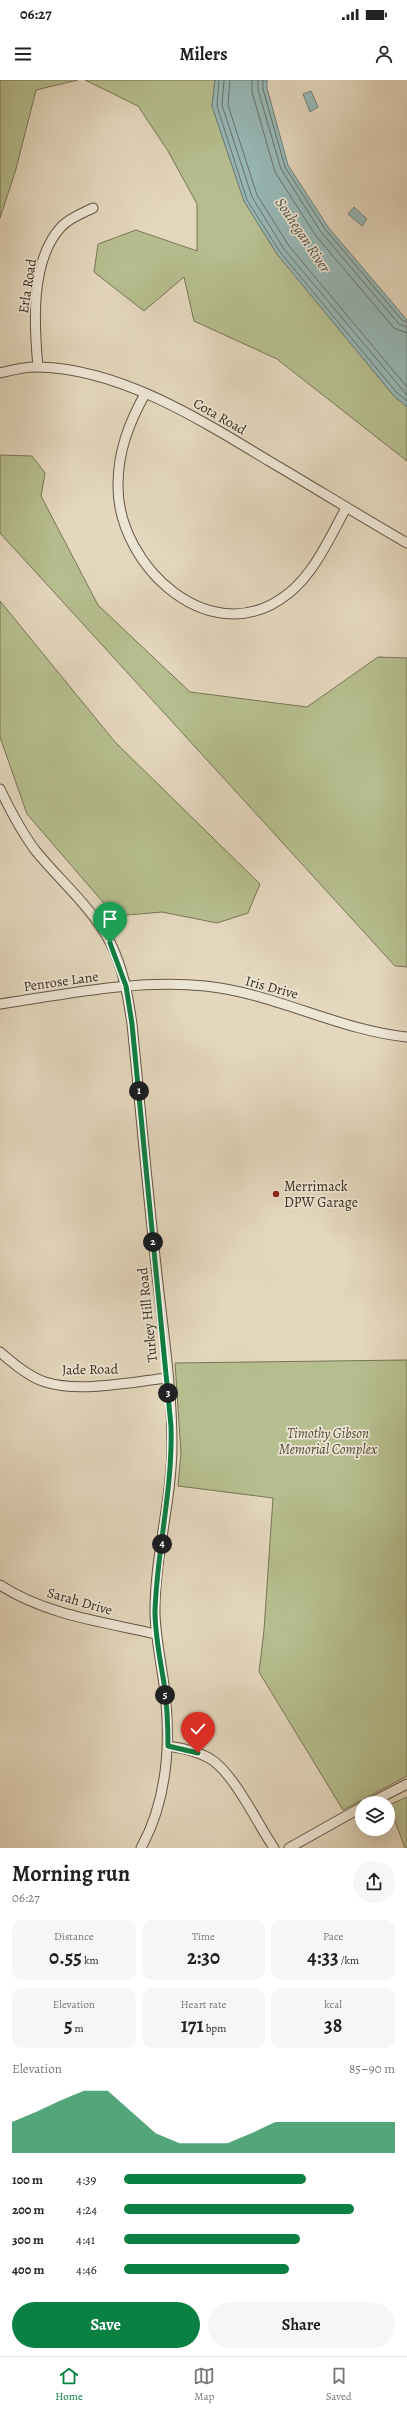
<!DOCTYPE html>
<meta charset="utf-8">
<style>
:root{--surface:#fff;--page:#f6f6f6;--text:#222;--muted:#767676;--line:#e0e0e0;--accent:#0b8043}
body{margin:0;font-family:Alegreya,serif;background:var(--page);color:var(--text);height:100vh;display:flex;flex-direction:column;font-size:15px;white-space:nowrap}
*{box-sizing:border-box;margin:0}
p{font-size:13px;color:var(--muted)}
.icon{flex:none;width:22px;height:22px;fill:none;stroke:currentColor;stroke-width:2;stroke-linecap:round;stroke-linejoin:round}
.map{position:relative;height:1768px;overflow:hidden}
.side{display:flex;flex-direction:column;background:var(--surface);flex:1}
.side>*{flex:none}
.fabs{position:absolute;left:355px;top:1716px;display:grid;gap:8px}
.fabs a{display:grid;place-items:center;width:40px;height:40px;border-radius:50%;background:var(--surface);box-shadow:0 4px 16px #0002;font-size:20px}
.pin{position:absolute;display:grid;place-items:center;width:34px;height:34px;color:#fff;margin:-41px -17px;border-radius:50% 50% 50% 0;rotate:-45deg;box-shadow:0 0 4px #0007}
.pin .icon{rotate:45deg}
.km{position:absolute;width:20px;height:20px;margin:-10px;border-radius:50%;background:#222;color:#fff;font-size:11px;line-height:20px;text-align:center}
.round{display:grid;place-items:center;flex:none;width:42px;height:42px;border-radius:21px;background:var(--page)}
.overview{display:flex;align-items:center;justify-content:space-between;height:68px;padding:0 12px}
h1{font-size:22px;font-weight:700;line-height:30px}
.figures{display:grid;grid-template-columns:repeat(3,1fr);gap:6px;height:68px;padding:4px 12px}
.figures div{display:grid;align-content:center;border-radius:10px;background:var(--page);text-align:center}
.figures b{font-size:20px;font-weight:700}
.figures small{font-size:11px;font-weight:400}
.figures p{font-size:11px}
.chart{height:112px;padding:8px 12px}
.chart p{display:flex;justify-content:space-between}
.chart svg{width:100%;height:72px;margin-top:4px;fill:var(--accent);opacity:.7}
.button{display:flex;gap:8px;margin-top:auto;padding:8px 12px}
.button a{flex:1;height:46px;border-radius:24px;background:var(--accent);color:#fff;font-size:16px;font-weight:700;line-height:46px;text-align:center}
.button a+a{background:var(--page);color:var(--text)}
ul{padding:0 12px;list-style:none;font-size:13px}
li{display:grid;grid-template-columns:64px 48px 1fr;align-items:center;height:30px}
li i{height:10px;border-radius:5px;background:var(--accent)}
.status{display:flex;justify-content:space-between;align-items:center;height:28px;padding:0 20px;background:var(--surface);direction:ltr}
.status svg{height:11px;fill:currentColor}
header{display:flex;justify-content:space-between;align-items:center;height:52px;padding:0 12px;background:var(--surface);font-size:18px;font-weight:700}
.tab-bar{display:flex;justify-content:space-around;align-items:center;height:56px;border-top:1px solid var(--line);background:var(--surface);font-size:11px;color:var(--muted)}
.tab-bar a{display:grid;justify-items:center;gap:2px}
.tab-bar .selected{color:var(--accent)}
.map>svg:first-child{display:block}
.green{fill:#b6be8f;stroke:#787556}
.water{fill:#97b8b7;stroke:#71807a}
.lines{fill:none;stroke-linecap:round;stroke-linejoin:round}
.shore{stroke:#68726a;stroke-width:1}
.street-casing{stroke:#645746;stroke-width:11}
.street{stroke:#ede5d4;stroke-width:9}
.route-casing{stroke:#fff;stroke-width:8}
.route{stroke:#0b8043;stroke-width:5}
.poi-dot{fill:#8f2418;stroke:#ede5d4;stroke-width:1.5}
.labels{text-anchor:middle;stroke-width:3.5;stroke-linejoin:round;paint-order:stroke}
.street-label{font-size:14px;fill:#392c1e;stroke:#ede5d4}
.poi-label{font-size:14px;fill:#392c1e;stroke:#ede5d4;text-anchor:start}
.park-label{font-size:14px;font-style:italic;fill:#524935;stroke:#ede5d4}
.water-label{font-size:15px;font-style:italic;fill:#504f44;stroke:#ede5d4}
</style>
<div class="status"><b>06:27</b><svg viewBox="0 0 49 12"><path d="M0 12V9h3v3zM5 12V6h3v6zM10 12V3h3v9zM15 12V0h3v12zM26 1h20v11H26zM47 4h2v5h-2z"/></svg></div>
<header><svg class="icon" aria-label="menu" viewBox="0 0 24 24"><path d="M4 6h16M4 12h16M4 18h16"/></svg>Milers<svg class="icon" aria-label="person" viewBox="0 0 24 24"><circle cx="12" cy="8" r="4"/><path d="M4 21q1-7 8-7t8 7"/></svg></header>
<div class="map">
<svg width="407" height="1768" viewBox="0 0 407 1768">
<rect width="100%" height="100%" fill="#e4d7bd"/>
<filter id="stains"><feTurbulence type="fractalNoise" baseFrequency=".005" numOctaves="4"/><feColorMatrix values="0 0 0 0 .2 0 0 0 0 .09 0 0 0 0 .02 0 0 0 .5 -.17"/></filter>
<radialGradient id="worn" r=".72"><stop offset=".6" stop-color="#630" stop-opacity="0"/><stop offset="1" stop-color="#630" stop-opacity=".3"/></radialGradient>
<g class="green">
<path d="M0 0H78L36 10 16 89 0 138Z"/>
<path d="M85 0H215L212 26 244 121 277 174 394 316 407 327V381L277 279 194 241 184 197 144 231 94 192 98 164 136 150 197 171V124L168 71 138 26Z"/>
<path d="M0 375 32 376 45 393 41 416 98 525 190 612 307 627 378 577 407 578V887L395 886 0 453Z"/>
<path d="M0 521 115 662 260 804 248 833 217 843 162 832 115 836 27 734 0 657Z"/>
<path d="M407 1280V1696L343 1730 259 1592 264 1550 273 1418 178 1406 181 1373 175 1283Z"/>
<path d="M407 1717V1768H405L389 1725Z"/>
</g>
<g class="water">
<path d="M215 0H267V8L288 85 328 147 407 240V327L394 316 277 174 244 121 212 26Z"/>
<path d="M311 11 318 27 310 32 303 14Z"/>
<path d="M354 127 367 139 362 146 348 134Z"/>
</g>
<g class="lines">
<g class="shore">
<path d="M219 0 217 26 247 120 280 172 397 313 407 321"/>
<path d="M224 0 222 25 252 117 284 169 407 315"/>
<path d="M230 0 228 25 257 115 289 166 407 307"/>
<path d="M252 0V12L275 92 316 156 394 248 407 253"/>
<path d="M258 0V10L281 89 321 152 399 244 407 247"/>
<path d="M263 0V9L285 87 325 149 402 240 407 242"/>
</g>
<g class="street-casing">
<g id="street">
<path d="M38 287C34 244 30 181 61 147 69 138 83 133 93 128"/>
<path d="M0 293C12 290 26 286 39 287 121 289 201 340 269 381 315 408 360 436 407 463"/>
<path d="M145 314C129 343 118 371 118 405 117 487 213 575 289 513 315 492 330 457 346 428"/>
<path d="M0 709C10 730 21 751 35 770 60 801 91 826 110 862 123 887 128 916 132 944 140 1024 147 1105 156 1185 162 1244 172 1305 172 1364 172 1422 154 1478 155 1535 156 1559 161 1582 164 1605 171 1659 168 1719 141 1768"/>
<path d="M0 924C67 914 137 899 205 906 274 913 338 950 407 957"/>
<path d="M0 1272C13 1283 29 1297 45 1302 79 1313 132 1302 167 1298"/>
<path d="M0 1505C46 1535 104 1542 156 1554"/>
<path d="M168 1666C182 1668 197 1671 209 1678 233 1691 258 1745 274 1768"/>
<path d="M370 1723 407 1704"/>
<path d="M289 1768 362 1727"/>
</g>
</g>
<use href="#street" class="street"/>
</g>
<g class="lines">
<g class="route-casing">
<path id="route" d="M110 863 126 906 132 944 171 1346C173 1409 157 1469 155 1531 155 1555 160 1579 164 1603 167 1624 168 1645 168 1666L198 1673"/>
</g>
<use href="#route" class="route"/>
</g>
<circle class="poi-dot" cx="276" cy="1114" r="4"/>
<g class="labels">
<g class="street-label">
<text transform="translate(27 206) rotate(-81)" y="5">Erla Road</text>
<text transform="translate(220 336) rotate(30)" y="5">Cota Road</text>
<text transform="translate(61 901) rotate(-8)" y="5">Penrose Lane</text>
<text transform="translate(272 907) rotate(15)" y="5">Iris Drive</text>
<text transform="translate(147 1235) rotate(-96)" y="5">Turkey Hill Road</text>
<text transform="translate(90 1289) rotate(-1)" y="5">Jade Road</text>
<text transform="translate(80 1521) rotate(16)" y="5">Sarah Drive</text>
</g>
<g class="poi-label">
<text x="284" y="1111">Merrimack<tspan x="284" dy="16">DPW Garage</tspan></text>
</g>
<g class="park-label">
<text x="328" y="1358">Timothy Gibson<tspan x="328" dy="16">Memorial Complex</tspan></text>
</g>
<g class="water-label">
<text transform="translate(303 155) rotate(56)" y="5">Souhegan River</text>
</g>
</g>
<rect width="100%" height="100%" filter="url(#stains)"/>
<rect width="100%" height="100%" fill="url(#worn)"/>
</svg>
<div class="fabs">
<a><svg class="icon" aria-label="layers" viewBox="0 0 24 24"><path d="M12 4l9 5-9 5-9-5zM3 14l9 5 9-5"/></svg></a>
</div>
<div class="pin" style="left:110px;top:863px;background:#1e9e55"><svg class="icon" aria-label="arrive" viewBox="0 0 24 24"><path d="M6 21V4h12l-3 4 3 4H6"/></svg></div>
<div class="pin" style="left:198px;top:1673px;background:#d93025"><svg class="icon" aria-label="check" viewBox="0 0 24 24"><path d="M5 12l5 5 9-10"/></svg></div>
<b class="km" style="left:139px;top:1011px">1</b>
<b class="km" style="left:153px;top:1162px">2</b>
<b class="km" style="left:168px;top:1313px">3</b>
<b class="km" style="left:162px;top:1464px">4</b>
<b class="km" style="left:165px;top:1615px">5</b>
</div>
<section class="side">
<div class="overview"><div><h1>Morning run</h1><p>06:27</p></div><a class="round"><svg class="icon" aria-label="share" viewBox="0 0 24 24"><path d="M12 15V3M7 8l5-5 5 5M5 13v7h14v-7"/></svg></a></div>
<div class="figures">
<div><p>Distance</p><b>0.55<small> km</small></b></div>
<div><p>Time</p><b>2:30</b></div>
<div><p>Pace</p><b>4:33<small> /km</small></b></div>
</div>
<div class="figures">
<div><p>Elevation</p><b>5<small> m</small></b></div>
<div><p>Heart rate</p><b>171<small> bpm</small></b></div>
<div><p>kcal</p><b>38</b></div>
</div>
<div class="chart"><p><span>Elevation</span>85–90 m</p>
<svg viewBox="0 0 160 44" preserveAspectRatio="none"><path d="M0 44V25L10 19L20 12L30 6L40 6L50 19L60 32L70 38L80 38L90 38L100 32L110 25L120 25L130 25L140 25L150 25L160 25V44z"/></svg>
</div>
<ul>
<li><b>100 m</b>4:39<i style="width:67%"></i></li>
<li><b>200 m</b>4:24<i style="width:85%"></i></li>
<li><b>300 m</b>4:41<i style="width:65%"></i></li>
<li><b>400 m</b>4:46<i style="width:61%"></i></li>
</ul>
<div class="button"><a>Save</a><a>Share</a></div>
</section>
<nav class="tab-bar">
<a class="selected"><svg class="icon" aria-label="home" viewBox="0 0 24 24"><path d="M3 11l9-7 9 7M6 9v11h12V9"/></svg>Home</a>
<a><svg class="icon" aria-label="map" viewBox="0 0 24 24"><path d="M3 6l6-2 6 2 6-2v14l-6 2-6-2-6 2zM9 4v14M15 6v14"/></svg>Map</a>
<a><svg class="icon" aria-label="saved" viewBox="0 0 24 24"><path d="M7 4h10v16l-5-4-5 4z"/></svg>Saved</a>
</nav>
